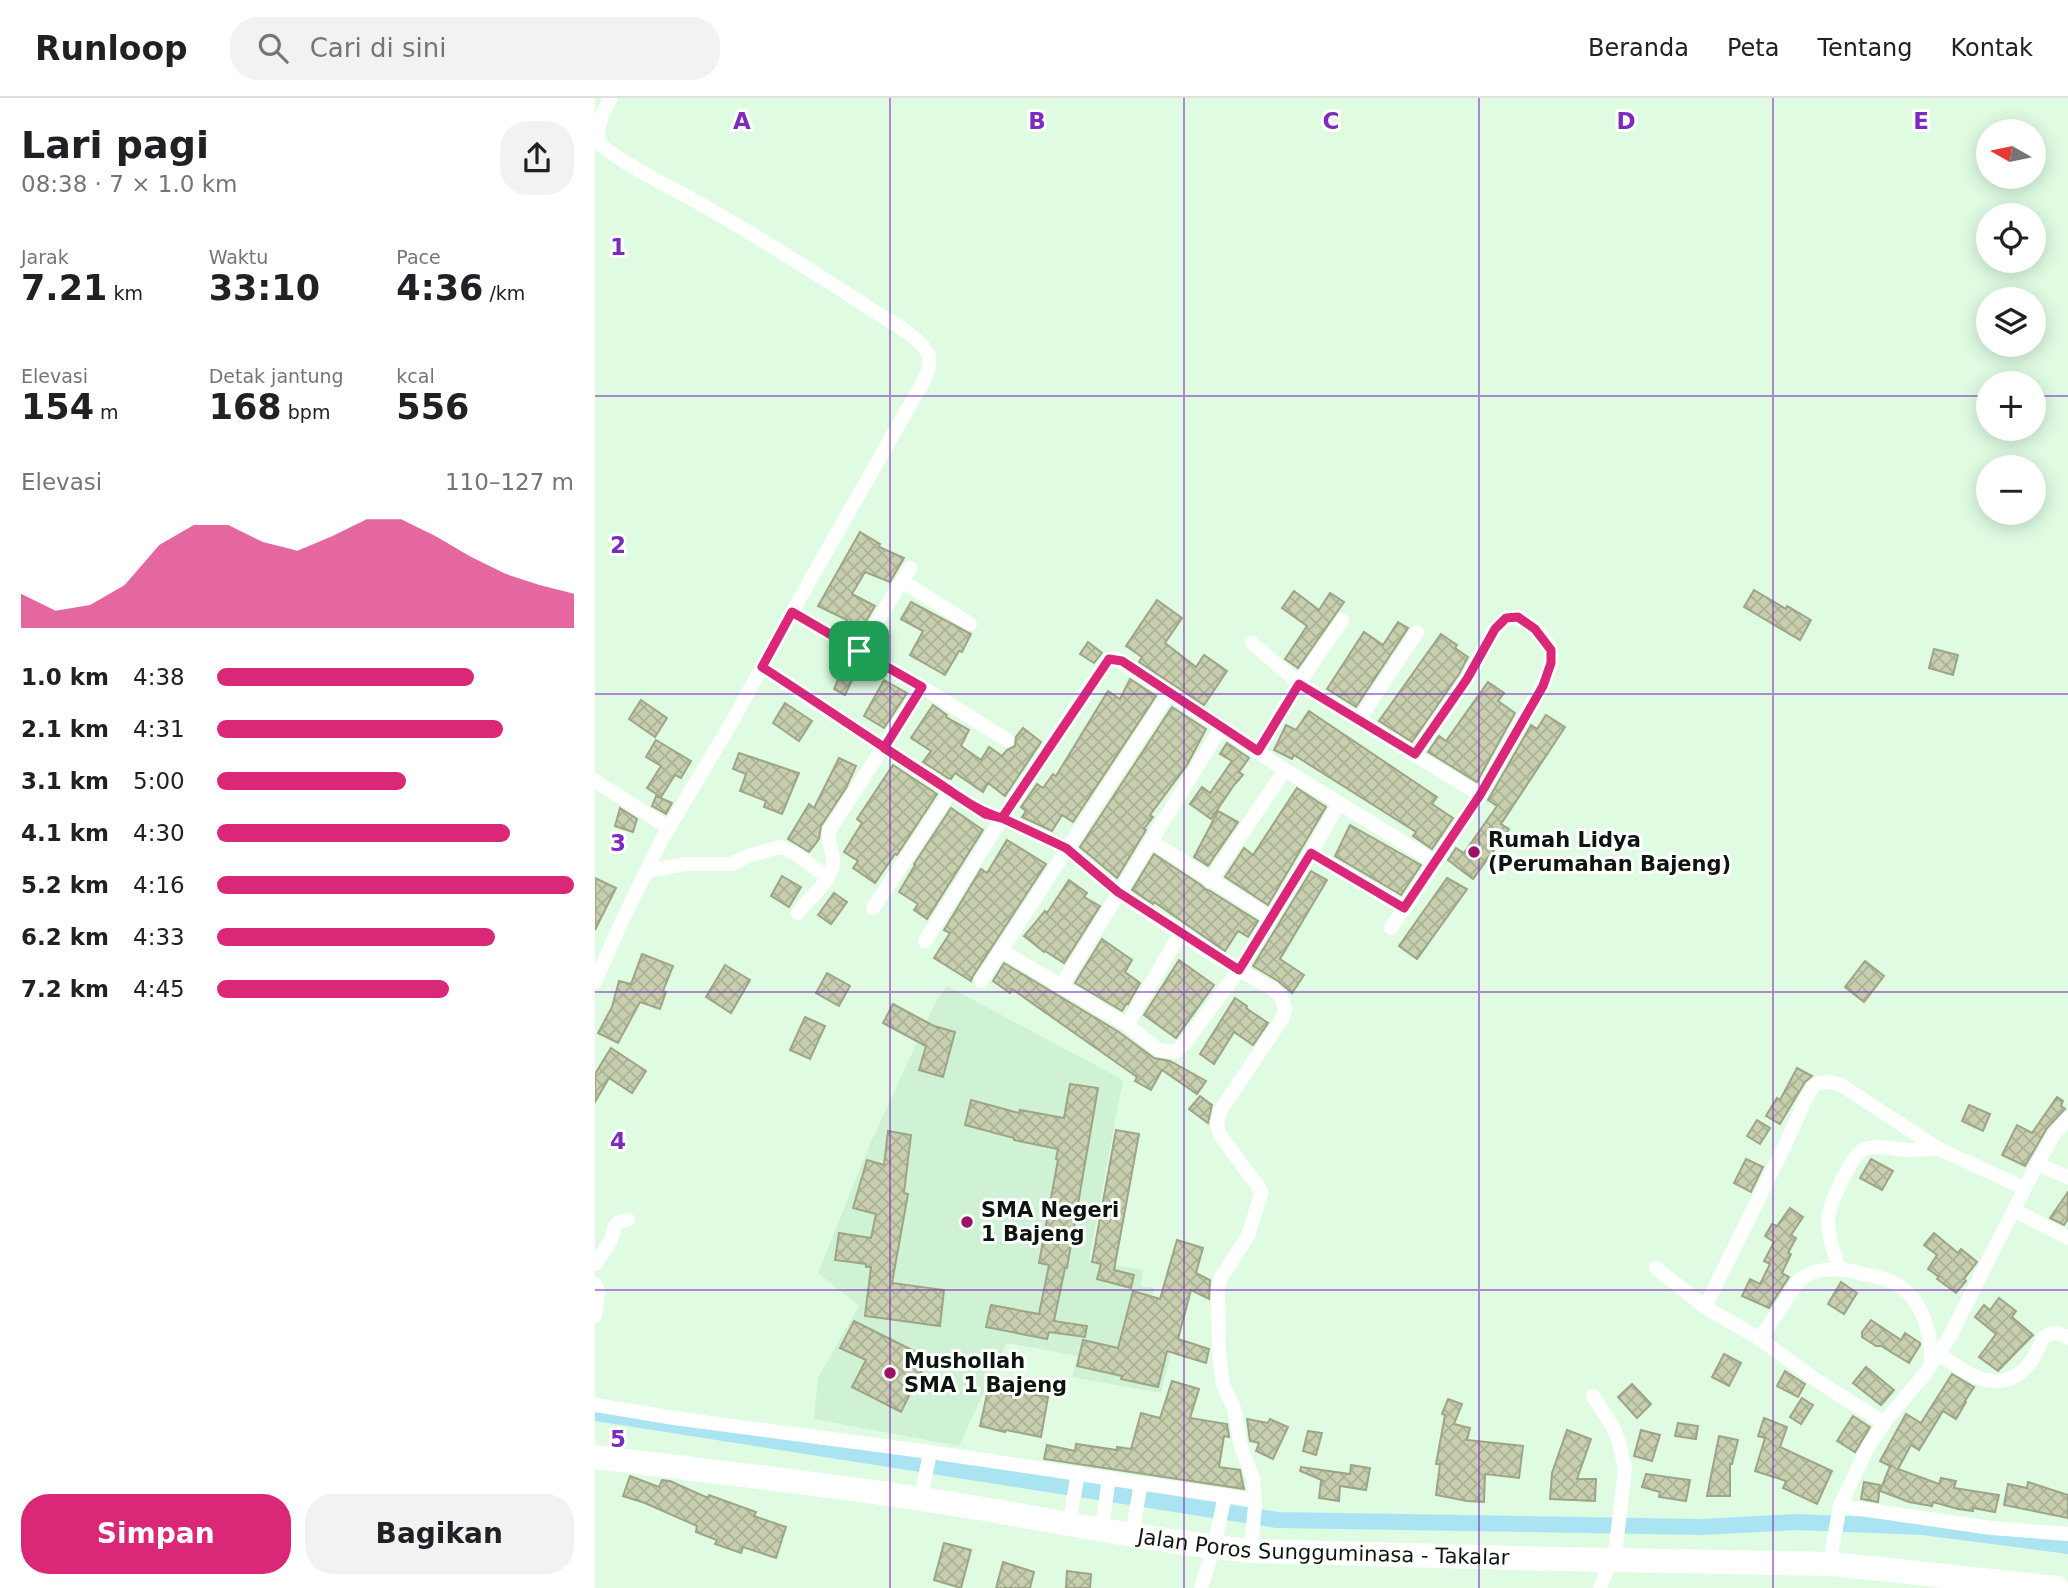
<!DOCTYPE html>
<html lang="id">
<meta charset="utf-8">
<style>
:root{--surface:#fff;--page:#f2f2f2;--text:#202124;--muted:#757577;--line:#e0e0e0;--accent:#db2777}
body{margin:0;font-family:"DejaVu Sans",sans-serif;background:var(--page);color:var(--text);height:100vh;display:flex;flex-direction:column;font-size:26px;white-space:nowrap}
*{box-sizing:border-box;margin:0}
p{font-size:23px;color:var(--muted)}
.icon{flex:none;width:38px;height:38px;fill:none;stroke:currentColor;stroke-width:2;stroke-linecap:round;stroke-linejoin:round}
.map{position:relative;flex:1;overflow:hidden}
.details{display:flex;flex-direction:column;background:var(--surface);width:595px}
.details>*{flex:none}
.needle{width:46px;rotate:279deg}
.controls{position:absolute;left:1381px;top:21px;display:grid;gap:14px}
.controls a{display:grid;place-items:center;width:70px;height:70px;border-radius:50%;background:var(--surface);box-shadow:0 4px 18px #0003;font-size:35px}
.pin{position:absolute;display:grid;place-items:center;width:60px;height:60px;color:#fff;margin:-30px;border-radius:14px;box-shadow:0 4px 10px #0006}
.round{display:grid;place-items:center;flex:none;width:74px;height:74px;border-radius:28px;background:var(--page)}
.overview{display:flex;align-items:center;justify-content:space-between;height:119px;padding:0 21px}
h1{font-size:38px;font-weight:700;line-height:52px}
.stats{display:grid;grid-template-columns:repeat(3,1fr);gap:10px;height:119px;padding:7px 21px}
.stats div{display:grid;align-content:center}
.stats b{font-size:35px;font-weight:700}
.stats small{font-size:19px;font-weight:400}
.stats p{font-size:19px}
.chart{height:196px;padding:14px 21px}
.chart p{display:flex;justify-content:space-between}
.chart svg{width:100%;height:126px;margin-top:7px;fill:var(--accent);opacity:.7}
.cta{display:flex;gap:14px;margin-top:auto;padding:14px 21px}
.cta a{flex:1;height:80px;border-radius:28px;background:var(--accent);color:#fff;font-size:28px;font-weight:700;line-height:80px;text-align:center}
.cta a+a{background:var(--page);color:var(--text)}
ul{padding:0 21px;list-style:none;font-size:23px}
li{display:grid;grid-template-columns:112px 84px 1fr;align-items:center;height:52px}
li i{height:18px;border-radius:9px;background:var(--accent)}
header{display:flex;align-items:center;gap:42px;box-sizing:border-box;height:98px;padding:0 35px;background:var(--surface);border-bottom:2px solid var(--line)}
header strong{font-size:33px}
nav{display:flex;gap:38px;margin-inline-start:auto;font-size:24px}
.search{width:490px;height:63px;background:var(--page);display:flex;align-items:center;gap:18px;box-sizing:border-box;padding:0 24px;border-radius:28px;color:var(--muted);font-size:26px}
main{display:flex;flex:1;min-height:0}
.map>svg:first-child{display:block}
.built{fill:#cff2d5}
.lines{fill:none;stroke-linecap:round;stroke-linejoin:round}
.canal{stroke:#aae4f2;stroke-width:16}
.building{fill:url(#building-cross-hatch);stroke:#9ea586;stroke-width:2}
.minor{stroke:#fff;stroke-width:14}
.trunk{stroke:#fff;stroke-width:24}
.route-casing{stroke:#fff;stroke-width:14}
.route{stroke:#db2777;stroke-width:9}
.grid{fill:none;stroke:#7b2cbf;stroke-width:2;stroke-opacity:0.55}
.poi-dot{fill:#9a1366;stroke:#fff;stroke-width:2.5}
.labels{text-anchor:middle;stroke-width:6;stroke-linejoin:round;paint-order:stroke}
.poi-label{font-size:21px;font-weight:bold;fill:#0c160e;stroke:#fff;text-anchor:start}
.street-label{font-size:21px;fill:#0c160e;stroke:#fff}
.grid-label{font-size:23px;text-anchor:middle;font-weight:bold;fill:#7b2cbf;stroke:#fff;stroke-width:6;stroke-linejoin:round;paint-order:stroke}
</style>
<header>
<strong>Runloop</strong>
<div class="search"><svg class="icon" aria-label="search" viewBox="0 0 24 24"><circle cx="10" cy="10" r="6"/><path d="M15 15l6 6"/></svg>Cari di sini</div>
<nav><a>Beranda</a><a>Peta</a><a>Tentang</a><a>Kontak</a></nav>
</header>
<main>
<section class="details">
<div class="overview"><div><h1>Lari pagi</h1><p>08:38 · 7 × 1.0 km</p></div><a class="round"><svg class="icon" aria-label="share" viewBox="0 0 24 24"><path d="M12 15V3M7 8l5-5 5 5M5 13v7h14v-7"/></svg></a></div>
<div class="stats">
<div><p>Jarak</p><b>7.21<small> km</small></b></div>
<div><p>Waktu</p><b>33:10</b></div>
<div><p>Pace</p><b>4:36<small> /km</small></b></div>
</div>
<div class="stats">
<div><p>Elevasi</p><b>154<small> m</small></b></div>
<div><p>Detak jantung</p><b>168<small> bpm</small></b></div>
<div><p>kcal</p><b>556</b></div>
</div>
<div class="chart"><p><span>Elevasi</span>110–127 m</p>
<svg viewBox="0 0 160 44" preserveAspectRatio="none"><path d="M0 44V32L10 38L20 36L30 29L40 15L50 8L60 8L70 14L80 17L90 12L100 6L110 6L120 12L130 19L140 25L150 29L160 32V44z"/></svg>
</div>
<ul>
<li><b>1.0 km</b>4:38<i style="width:72%"></i></li>
<li><b>2.1 km</b>4:31<i style="width:80%"></i></li>
<li><b>3.1 km</b>5:00<i style="width:53%"></i></li>
<li><b>4.1 km</b>4:30<i style="width:82%"></i></li>
<li><b>5.2 km</b>4:16<i style="width:100%"></i></li>
<li><b>6.2 km</b>4:33<i style="width:78%"></i></li>
<li><b>7.2 km</b>4:45<i style="width:65%"></i></li>
</ul>
<div class="cta"><a>Simpan</a><a>Bagikan</a></div>
</section>
<div class="map">
<svg width="1473" height="1490" viewBox="0 0 1473 1490">
<defs>
<pattern id="building-cross-hatch" width="8" height="8" patternUnits="userSpaceOnUse" patternTransform="scale(1.75)"><rect width="8" height="8" fill="#c7cfaf"/><path d="M0 0l8 8M0 8l8-8" fill="none" stroke="#aab195"/></pattern>
</defs>
<rect width="100%" height="100%" fill="#dffce3"/>
<path class="built" d="M352 888 528 982 494 1162 548 1172 546 1188 559 1190 547 1248 576 1256 566 1295 477 1279 483 1258 412 1245 364 1348 219 1321 223 1280 264 1208 223 1175 275 1046 342 901Z"/>
<g class="lines">
<path class="canal" d="M0 1315 682 1422 1106 1429 1202 1424 1328 1429 1473 1448"/>
</g>
<g class="building">
<path d="M265 434 285 446 284 449 309 460 295 484 270 474 257 496 280 508 262 538 248 531 252 522 223 508Z"/>
<path d="M1159 492 1191 511 1192 508 1216 522 1205 542 1149 509Z"/>
<path d="M699 493 724 512 735 495 749 504 703 570 690 561 712 528 687 510Z"/>
<path d="M562 502 587 520 570 545 601 569 609 557 632 573 609 607 544 564 547 559 531 548Z"/>
<path d="M316 504 376 536 367 554 364 553 350 577 315 557 328 533 306 521Z"/>
<path d="M803 524 813 530 761 609 732 591 769 534 788 547Z"/>
<path d="M846 536 862 547 860 550 873 559 864 576 817 644 784 623Z"/>
<path d="M493 544 507 555 499 565 485 556Z"/>
<path d="M1339 551 1363 557 1358 577 1334 570Z"/>
<path d="M247 572 259 578 250 597 239 591Z"/>
<path d="M535 581 561 598 478 724 467 717 457 733 427 719 431 713 426 709 442 686 448 690 458 676 461 678 513 593 525 601Z"/>
<path d="M289 582 312 595 289 630 269 618Z"/>
<path d="M893 584 909 595 903 603 920 615 882 684 833 654 844 638 851 643Z"/>
<path d="M46 602 72 620 60 639 34 621Z"/>
<path d="M190 605 217 623 204 643 178 625Z"/>
<path d="M338 607 352 617 351 619 374 632 366 648 386 662 394 649 407 658 412 652 420 648 421 639 428 630 446 644 410 698 393 685 388 694 360 675 356 681 353 680 328 664 336 653 316 640Z"/>
<path d="M577 609 611 631 592 667 555 717 558 719 549 731 551 732 522 780 485 749Z"/>
<path d="M714 613 842 699 837 706 858 720 837 751 818 738 821 734 699 657 697 661 679 652 691 627 701 632Z"/>
<path d="M951 617 970 629 906 726 914 731 878 781 853 762 861 750 869 755 902 708 893 702 936 627 942 631Z"/>
<path d="M61 642 96 663 86 680 80 677 66 699 52 690 66 668 51 659Z"/>
<path d="M632 645 654 660 644 674 648 677 639 687 616 721 595 706 607 689 615 695 637 663 625 656Z"/>
<path d="M144 655 204 675 187 716 169 709 171 703 145 693 151 676 138 671Z"/>
<path d="M244 660 261 668 251 690 226 728 224 741 214 754 193 741 214 706 219 710Z"/>
<path d="M298 667 342 696 302 757 300 756 280 785 258 770 263 763 249 754 267 725 262 721Z"/>
<path d="M702 690 731 709 673 807 630 779 649 750 658 757Z"/>
<path d="M61 698 77 705 71 716 57 708Z"/>
<path d="M25 710 42 721 38 734 20 728Z"/>
<path d="M356 710 388 732 332 821 319 812 323 806 304 794 320 767 319 766Z"/>
<path d="M623 713 643 724 613 768 599 759Z"/>
<path d="M755 727 826 767 806 797 740 758Z"/>
<path d="M412 742 451 766 378 878 376 883 339 860 355 835 349 832 386 771 392 775Z"/>
<path d="M559 756 606 787 610 791 615 793 663 823 653 839 643 833 630 853 559 804 558 806 537 792Z"/>
<path d="M716 773 732 782 685 861 709 877 697 895 683 883 658 868Z"/>
<path d="M187 778 206 789 194 809 176 798Z"/>
<path d="M0 780 21 790 0 832Z"/>
<path d="M852 780 872 791 822 861 804 848Z"/>
<path d="M474 782 492 795 489 799 505 808 469 865 450 853 449 854 429 838 450 813 452 815Z"/>
<path d="M239 795 252 804 236 826 223 817Z"/>
<path d="M507 841 537 862 530 874 545 885 533 906 532 905 527 913 480 885Z"/>
<path d="M47 856 78 868 68 893 71 894 65 911 45 904 23 945 3 935 17 909 24 883 36 886Z"/>
<path d="M584 862 619 887 581 940 549 917Z"/>
<path d="M1270 863 1289 878 1269 904 1250 889Z"/>
<path d="M409 865 524 934 559 960 575 963 611 983 602 996 567 972 556 992 540 983 542 979 417 891 415 895 398 883Z"/>
<path d="M130 867 155 882 136 915 111 899Z"/>
<path d="M232 875 255 888 244 908 221 895Z"/>
<path d="M640 900 652 908 651 910 673 925 658 947 639 934 619 966 605 956Z"/>
<path d="M298 906 339 928 360 934 348 979 324 972 331 948 288 925Z"/>
<path d="M210 919 230 928 215 961 195 952Z"/>
<path d="M16 950 51 973 37 995 14 980 0 1004V976Z"/>
<path d="M1202 970 1217 978 1210 984 1185 1026 1171 1018 1182 1000 1185 1002Z"/>
<path d="M475 986 503 990 472 1170H470L459 1223 492 1228 490 1239 454 1234 452 1241 391 1229 396 1207 444 1216 454 1167 444 1165 463 1062 461 1061 463 1051 419 1042V1040L370 1027 376 1002 424 1015 425 1012 469 1020Z"/>
<path d="M605 998 617 1007 613 1025 594 1011Z"/>
<path d="M1462 999 1468 1003 1466 1008 1470 1011 1452 1030 1430 1068 1407 1057 1422 1027 1437 1035Z"/>
<path d="M1374 1007 1395 1016 1388 1033 1367 1023Z"/>
<path d="M1162 1022 1175 1030 1165 1046 1152 1038Z"/>
<path d="M521 1032 544 1036 519 1172 539 1177 536 1190 502 1181 506 1166 497 1164Z"/>
<path d="M293 1033 316 1037 309 1095 313 1096 297 1185 349 1192 345 1228 270 1218 276 1169H271V1166L240 1162 244 1135 276 1140 281 1116 258 1110 272 1062 289 1067Z"/>
<path d="M1151 1061 1168 1069 1156 1094 1139 1085Z"/>
<path d="M1276 1061 1298 1073 1287 1092 1265 1080Z"/>
<path d="M1473 1094V1121L1469 1127 1455 1120Z"/>
<path d="M1195 1110 1208 1119 1196 1137 1201 1140 1193 1155 1196 1156 1187 1175 1194 1179 1174 1210 1147 1198 1155 1181 1165 1186 1175 1166 1169 1163 1179 1144 1170 1138 1177 1126 1182 1128Z"/>
<path d="M1339 1135 1363 1155 1366 1151 1382 1164 1369 1181 1371 1183 1361 1195 1342 1181 1344 1179 1333 1171 1342 1157 1329 1147Z"/>
<path d="M582 1142 608 1150 601 1175 615 1182 614 1201 596 1192 583 1241 614 1251 611 1265 572 1253 563 1289 526 1281 527 1278 482 1268 488 1242 523 1250 538 1193 565 1201Z"/>
<path d="M1246 1184 1262 1195 1249 1216 1233 1206Z"/>
<path d="M1404 1200 1421 1213 1417 1219 1438 1237 1403 1273 1384 1259 1401 1236 1380 1219 1389 1207 1395 1212Z"/>
<path d="M1276 1222 1306 1242 1310 1235 1325 1245V1247L1314 1265 1286 1248H1281L1267 1239V1234Z"/>
<path d="M259 1223 333 1260 306 1314 257 1289 271 1262 245 1250Z"/>
<path d="M1129 1256 1146 1265 1134 1288 1117 1279Z"/>
<path d="M1271 1269 1299 1292 1286 1307 1258 1285Z"/>
<path d="M1190 1273 1210 1286 1203 1299 1182 1288Z"/>
<path d="M1357 1276 1379 1289 1370 1303 1371 1304 1361 1321 1348 1313 1324 1352 1316 1347 1303 1371 1344 1386 1346 1380 1361 1383 1359 1390 1404 1397 1400 1414 1378 1410V1413L1363 1411 1338 1404 1337 1408 1314 1404 1285 1393 1295 1368 1297 1369 1285 1363 1311 1316 1326 1325Z"/>
<path d="M577 1283 604 1291 595 1320 632 1326 634 1339 629 1338 624 1369 645 1372 649 1391 449 1361 452 1347 480 1353 481 1346 522 1352V1349L536 1351 546 1315 565 1320Z"/>
<path d="M1037 1286 1056 1306 1042 1320 1023 1299Z"/>
<path d="M393 1292 423 1299 424 1294 453 1299 446 1339 411 1332 410 1334 385 1328Z"/>
<path d="M1207 1300 1218 1307 1206 1326 1195 1319Z"/>
<path d="M853 1301 867 1306 859 1326 875 1330 872 1342 928 1348 924 1380 890 1376 889 1404 872 1403 841 1397 845 1366H841L850 1317 847 1316Z"/>
<path d="M1258 1318 1275 1329 1260 1354 1242 1343Z"/>
<path d="M1169 1320 1192 1329 1185 1349 1237 1373 1222 1406 1188 1390 1191 1383 1160 1373 1170 1340 1163 1338Z"/>
<path d="M652 1321 673 1325 675 1321 693 1329 678 1361 661 1353 664 1345 655 1343Z"/>
<path d="M1083 1325 1103 1328 1101 1341 1080 1338Z"/>
<path d="M972 1332 996 1341 982 1381H1001L1000 1403 955 1401 957 1375Z"/>
<path d="M1046 1332 1065 1337 1057 1363 1039 1358Z"/>
<path d="M713 1333 727 1335 721 1357 708 1353Z"/>
<path d="M1124 1338 1143 1342 1137 1366H1135V1398H1112Z"/>
<path d="M756 1367 775 1370 771 1392 745 1388 744 1403 724 1400 726 1383H729L705 1373 706 1369 755 1376Z"/>
<path d="M1051 1376 1095 1382 1091 1403 1064 1399 1065 1394 1047 1389Z"/>
<path d="M35 1378 64 1389 67 1382 75 1383 113 1400 114 1397 161 1414 159 1418 191 1429 181 1460 148 1449 146 1455 120 1446 122 1442 101 1434 102 1428 50 1405 28 1398Z"/>
<path d="M1269 1384 1285 1387 1283 1404 1266 1401Z"/>
<path d="M1433 1384 1473 1397V1420L1409 1407 1413 1386 1432 1390Z"/>
<path d="M349 1445 376 1452 366 1490 339 1482Z"/>
<path d="M408 1464 439 1474 435 1490H401Z"/>
<path d="M472 1473 496 1476 495 1490H471Z"/>
</g>
<g class="lines">
<g class="minor">
<path d="M307 483 375 526"/>
<path d="M197 514 327 589 234 733C232 744 237 749 238 760 240 782 215 798 203 815"/>
<path d="M657 545 704 585 885 697"/>
<path d="M264 553 315 470"/>
<path d="M167 569 390 716 407 720 471 750 523 794 616 856 678 891 686 899 689 906 690 912 687 921 625 1013 622 1026 625 1037 665 1091 666 1096 653 1138 625 1181 623 1192 624 1256 628 1287 639 1310 646 1349 658 1380 660 1407 656 1453"/>
<path d="M327 589 412 642"/>
<path d="M764 622 822 534"/>
<path d="M663 653 704 585 747 522"/>
<path d="M820 656 872 581 900 531C907 523 912 518 923 519 934 525 952 540 956 552 959 561 953 572 951 580L885 697 840 764"/>
<path d="M0 683 74 730"/>
<path d="M744 705 840 764 796 830"/>
<path d="M556 743 676 820"/>
<path d="M716 755 809 810"/>
<path d="M51 773 90 766H137L152 758 186 749 201 756 233 780"/>
<path d="M615 783 690 672"/>
<path d="M278 810 356 693"/>
<path d="M330 843 407 720 512 563 515 561H522L690 672 744 705 716 755 644 872 590 945 580 954 564 952 532 927"/>
<path d="M407 853 532 927 585 836"/>
<path d="M386 883 574 595"/>
<path d="M0 884 26 825 66 743 138 622 197 514 328 284C332 275 338 263 332 254 320 235 287 219 268 206 216 172 163 139 109 108 74 88 36 71 4 46 0 31 8 13 16 0"/>
<path d="M467 887 626 630"/>
<path d="M1442 1066 1473 1079"/>
<path d="M1419 1112 1473 1140"/>
<path d="M0 1166 16 1142 20 1128 24 1124 33 1122"/>
<path d="M1061 1170 1110 1209 1165 1241 1204 1182C1221 1169 1241 1170 1261 1174 1271 1177 1283 1178 1293 1182 1327 1195 1337 1234 1336 1267"/>
<path d="M1244 1171C1230 1125 1227 1122 1249 1078 1254 1070 1259 1057 1268 1052 1280 1046 1298 1051 1311 1052 1322 1052 1333 1051 1344 1051"/>
<path d="M0 1186 3 1195 0 1218"/>
<path d="M1110 1209 1191 1045 1210 1002 1218 989 1224 985 1234 984 1246 987 1344 1051 1429 1090"/>
<path d="M1165 1241 1221 1282 1289 1325"/>
<path d="M1344 1256C1357 1264 1372 1277 1387 1281 1411 1288 1431 1276 1441 1255 1445 1248 1445 1241 1452 1237 1460 1233 1467 1236 1473 1240"/>
<path d="M998 1298 1018 1329 1024 1344 1030 1371 1021 1448 1005 1490"/>
<path d="M0 1307 79 1320 335 1354 660 1402"/>
<path d="M326 1401 335 1354"/>
<path d="M1245 1408 1396 1430 1473 1436"/>
<path d="M474 1427 483 1375"/>
<path d="M507 1430 514 1380"/>
<path d="M537 1436 546 1385"/>
<path d="M1238 1466 1237 1451 1245 1408 1273 1349 1292 1321 1333 1272 1356 1236 1442 1066 1460 1035 1473 1020"/>
<path d="M606 1490 619 1449 630 1397"/>
</g>
<path class="trunk" id="s1" d="M0 1359C109 1373 218 1384 326 1401 436 1417 545 1442 656 1453L962 1461 1238 1466 1462 1490"/>
</g>
<g class="lines">
<g class="route-casing">
<path id="route" d="M264 553 327 589 289 650 390 716 407 720 471 750 523 794 644 872 716 755 809 810 885 697 948 588 956 565V552L940 531 923 519 911 520 900 531 872 581 820 656 704 586 663 653 527 563 514 561 407 720C380 713 357 693 333 678 277 642 223 605 167 569L197 514 264 553"/>
</g>
<use href="#route" class="route"/>
</g>
<path class="grid" d="M295 0V1490M589 0V1490M884 0V1490M1178 0V1490M0 298H1393M1438 298H1473M0 596H1473M0 894H1473M0 1192H1473"/>
<g class="poi-dot">
<circle cx="879" cy="754" r="7"/>
<circle cx="372" cy="1124" r="7"/>
<circle cx="295" cy="1275" r="7"/>
</g>
<g class="labels">
<g class="poi-label">
<text x="893" y="749">Rumah Lidya<tspan x="893" dy="24">(Perumahan Bajeng)</tspan></text>
<text x="386" y="1119">SMA Negeri<tspan x="386" dy="24">1 Bajeng</tspan></text>
<text x="309" y="1270">Mushollah<tspan x="309" dy="24">SMA 1 Bajeng</tspan></text>
</g>
<g class="street-label">
<text dy="7" stroke="none"><textPath href="#s1" startOffset="735">Jalan Poros Sungguminasa - Takalar</textPath></text>
</g>
</g>
<g class="grid-label">
<text x="147" y="31">A</text>
<text x="442" y="31">B</text>
<text x="736" y="31">C</text>
<text x="1031" y="31">D</text>
<text x="1326" y="31">E</text>
<text x="23" y="157">1</text>
<text x="23" y="455">2</text>
<text x="23" y="753">3</text>
<text x="23" y="1051">4</text>
<text x="23" y="1349">5</text>
</g>
</svg>
<div class="controls">
<a><svg class="needle" viewBox="-14 -14 28 28"><path d="M0-13l5 13h-10z" fill="#e53935"/><path d="M0 13l5-13h-10z" fill="#757577"/></svg></a>
<a><svg class="icon" aria-label="locate" viewBox="0 0 24 24"><circle cx="12" cy="12" r="6"/><path d="M12 2v4M12 18v4M2 12h4M18 12h4"/></svg></a>
<a><svg class="icon" aria-label="layers" viewBox="0 0 24 24"><path d="M12 4l9 5-9 5-9-5zM3 14l9 5 9-5"/></svg></a>
<a>+</a>
<a>−</a>
</div>
<div class="pin" style="left:264px;top:553px;background:#1e9e55"><svg class="icon" aria-label="arrive" viewBox="0 0 24 24"><path d="M6 21V4h12l-3 4 3 4H6"/></svg></div>
</div>
</main>
